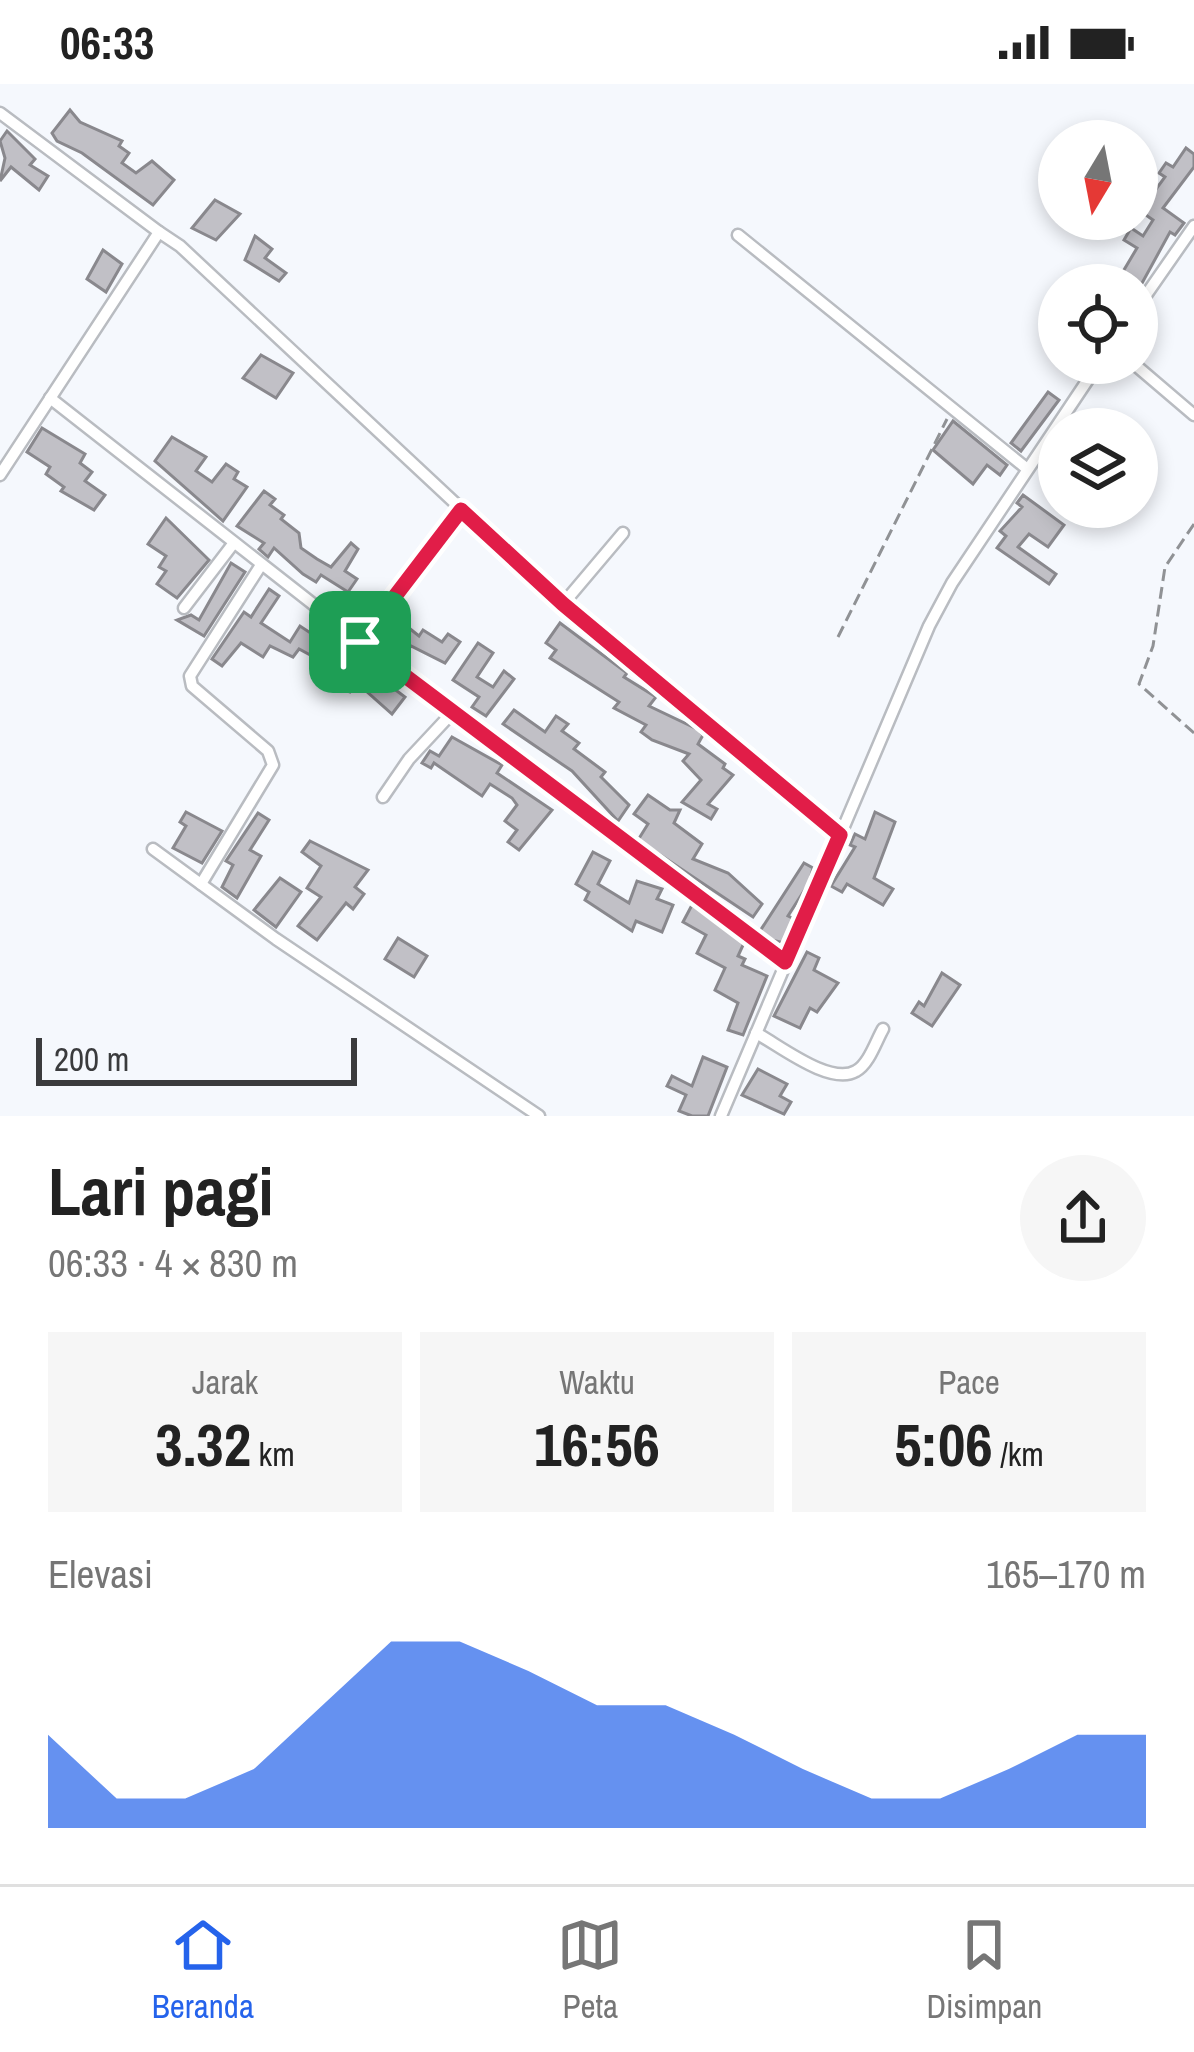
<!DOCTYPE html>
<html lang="id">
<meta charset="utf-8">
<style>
:root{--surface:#fff;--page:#f6f6f6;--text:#222;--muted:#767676;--line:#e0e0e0;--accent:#2563eb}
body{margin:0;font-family:"Archivo Narrow",sans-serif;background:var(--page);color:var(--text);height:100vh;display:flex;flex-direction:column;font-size:45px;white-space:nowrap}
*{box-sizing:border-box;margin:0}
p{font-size:39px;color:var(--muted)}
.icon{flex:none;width:66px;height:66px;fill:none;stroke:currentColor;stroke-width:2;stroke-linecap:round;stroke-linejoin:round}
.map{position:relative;height:1032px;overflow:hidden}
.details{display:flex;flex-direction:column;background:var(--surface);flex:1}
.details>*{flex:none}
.needle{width:78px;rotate:190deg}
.controls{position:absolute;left:1038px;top:36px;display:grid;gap:24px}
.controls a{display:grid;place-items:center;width:120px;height:120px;border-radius:50%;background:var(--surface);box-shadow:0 6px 18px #0003;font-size:60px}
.scale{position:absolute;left:36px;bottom:30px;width:321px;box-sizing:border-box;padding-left:12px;border:6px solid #3a3b3d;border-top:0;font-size:33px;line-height:42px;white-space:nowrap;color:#3a3b3d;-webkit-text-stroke:9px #f5f8fd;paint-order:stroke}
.pin{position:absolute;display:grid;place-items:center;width:102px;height:102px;color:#fff;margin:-51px;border-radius:24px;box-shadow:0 6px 18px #0006}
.round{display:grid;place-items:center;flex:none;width:126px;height:126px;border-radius:63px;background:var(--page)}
.overview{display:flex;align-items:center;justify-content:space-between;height:204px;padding:0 48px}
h1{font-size:66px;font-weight:700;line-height:90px}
.stats{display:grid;grid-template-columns:repeat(3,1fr);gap:18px;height:204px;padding:12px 48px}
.stats div{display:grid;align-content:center;border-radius:0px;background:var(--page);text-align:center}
.stats b{font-size:60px;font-weight:700}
.stats small{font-size:33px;font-weight:400}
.stats p{font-size:33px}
.chart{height:336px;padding:24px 48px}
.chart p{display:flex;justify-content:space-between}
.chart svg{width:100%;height:216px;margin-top:12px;fill:var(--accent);opacity:.7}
.status{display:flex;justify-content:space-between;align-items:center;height:84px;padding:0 60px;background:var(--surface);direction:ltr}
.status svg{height:33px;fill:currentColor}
.menu{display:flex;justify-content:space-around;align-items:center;height:168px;border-top:3px solid var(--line);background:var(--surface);font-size:33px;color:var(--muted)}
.menu a{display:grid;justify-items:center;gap:6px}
.menu .on{color:var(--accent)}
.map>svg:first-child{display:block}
.building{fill:#c1c0c6;stroke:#89888d;stroke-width:3}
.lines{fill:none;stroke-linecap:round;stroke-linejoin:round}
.street-casing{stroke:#b9bcc1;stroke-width:15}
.path{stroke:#909295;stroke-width:3;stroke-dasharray:12 6;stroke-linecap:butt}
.street{stroke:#fff;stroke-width:10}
.route-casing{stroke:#fff;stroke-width:24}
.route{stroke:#e11d48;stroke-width:15}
</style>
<div class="status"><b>06:33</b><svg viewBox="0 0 49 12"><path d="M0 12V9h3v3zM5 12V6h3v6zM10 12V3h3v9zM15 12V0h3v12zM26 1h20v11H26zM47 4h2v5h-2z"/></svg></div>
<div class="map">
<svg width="1194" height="1032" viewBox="0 0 1194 1032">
<rect width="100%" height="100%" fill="#f5f8fd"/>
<g class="building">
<path d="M70 26 80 38 122 57 119 62 129 69 122 79 136 89 152 77 174 96 153 121 82 69 57 57 52 49Z"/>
<path d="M7 47 35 75 30 81 48 92 39 106 11 83 0 97 5 74 0 57Z"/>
<path d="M1186 64 1194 70V83L1163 124 1184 139 1175 151 1170 148 1141 201H1115L1137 164 1124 156 1131 144 1143 152 1153 136 1140 127 1165 93 1159 89 1166 79 1173 83Z"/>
<path d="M215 116 240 130 216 156 192 144Z"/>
<path d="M255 152 272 165 265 174 286 189 279 197 245 176Z"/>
<path d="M103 166 122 180 106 208 87 195Z"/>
<path d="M261 271 293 289 276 314 243 294Z"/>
<path d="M1048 308 1059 316 1021 367 1011 359Z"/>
<path d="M953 337 1007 381 1000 391 987 381 973 400 933 366Z"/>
<path d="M42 344 85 370 80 379 92 388 85 397 105 411 94 426 61 407 64 403 46 390 50 383 27 368Z"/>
<path d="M172 353 206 373 196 387 212 398 226 380 238 388 234 395 247 403 223 437 155 377Z"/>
<path d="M264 407 275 415 270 421 284 431 281 435 299 449 301 464 317 475 331 483 351 459 358 465 345 487 357 495 348 508 321 491 316 498 303 490 274 464 268 473 259 465 264 459 237 442Z"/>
<path d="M1023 411 1064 441 1048 463 1029 450 1018 463 1056 490 1049 500 997 464 1006 452 1000 447 1022 423 1017 419Z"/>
<path d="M166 434 209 476 177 514 157 500 166 487 159 483 166 472 148 460Z"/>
<path d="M231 479 245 488 204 552 177 536 191 531 199 536Z"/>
<path d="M269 505 279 512 261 539 290 558 300 542 318 554 323 546 332 550 396 601 393 604 405 613 392 630 357 599 350 608 327 600 336 585 299 565 293 573 270 562 263 573 241 559 222 582 212 575 244 528 251 533Z"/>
<path d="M560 539 627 589 624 593 656 613 649 622 697 645 703 651 698 660 725 680 723 684 733 691 708 720 717 725 711 735 682 718 701 696 683 677 689 670 652 656 641 648 646 641 614 624 619 618 550 574 556 566 546 559Z"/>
<path d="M391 540 405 550 409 544 419 552 423 546 442 558 448 550 460 558 445 579 411 562 404 572 380 554Z"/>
<path d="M478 559 493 569 477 593 493 603 504 587 514 595 486 632 472 623 479 613 453 596Z"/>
<path d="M514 626 545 648 556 632 568 640 562 647 579 659 574 665 605 688 601 693 629 721 618 737 572 687 503 640Z"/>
<path d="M452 653 502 681 497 689 552 726 519 766 508 758 517 746 505 737 517 721 512 714 490 700 482 712 434 679 431 684 422 679 430 667 439 672Z"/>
<path d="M648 711 670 726H680L674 739 702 760 693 775 728 789 762 820 753 833 638 756 648 740 634 730Z"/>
<path d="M186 728 222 747 202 779 173 764 186 742 180 738Z"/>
<path d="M875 728 895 738 874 794 893 805 883 821 847 800 842 808 831 802 855 763 850 761 855 750 865 755Z"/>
<path d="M258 729 269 736 250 766 261 772 237 814 222 803 233 781 226 777Z"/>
<path d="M310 757 368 786 355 803 364 810 353 825 346 819 317 856 298 842 321 813 307 804 321 782 302 768Z"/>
<path d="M593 768 610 777 598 800 629 819 637 797 662 805 657 815 673 821 662 848 636 837 632 847 585 816 589 808 576 800Z"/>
<path d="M804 779 813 784 809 799 788 832 794 835 784 859 772 856 760 847Z"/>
<path d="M280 794 301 808 276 843 254 826Z"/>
<path d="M692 821 744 859 738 872 745 875 742 881 767 892 743 951 728 946 738 919 715 906 725 884 697 869 706 851 683 838Z"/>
<path d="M398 854 427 872 414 893 385 875Z"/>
<path d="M807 868 819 874 814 886 838 899 817 928 810 924 800 944 774 932Z"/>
<path d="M942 889 960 901 932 942 912 929 919 918 924 922Z"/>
<path d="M703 973 727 983 708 1032H692L679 1027 686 1011 667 1002 672 992 692 1002Z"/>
<path d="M758 985 787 1000 780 1012 791 1018 784 1030 742 1011Z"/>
</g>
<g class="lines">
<g class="street-casing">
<g id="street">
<path d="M0 29 159 148 0 391"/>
<path d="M159 148 180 162 563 520 840 751"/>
<path d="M738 151 1026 384"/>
<path d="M1137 224 1194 142"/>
<path d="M1133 279 1194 331"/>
<path d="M50 314 452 629 785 878"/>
<path d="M563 520 623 449"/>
<path d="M184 524 233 460"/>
<path d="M360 558 461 426"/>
<path d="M383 713 409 675 452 629"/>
<path d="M153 765 276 855 539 1032"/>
<path d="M201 800 273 681 268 667 192 602 190 592 261 481"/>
<path d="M756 949C779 961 830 1002 856 987 869 980 876 957 883 945"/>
<path d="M721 1032 929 542 952 499 1099 279"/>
</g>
</g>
<g class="path">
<path d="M1194 440 1165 483 1153 562 1139 600 1194 649"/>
<path d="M838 553 947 335"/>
</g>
<use href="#street" class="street"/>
</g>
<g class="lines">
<g class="route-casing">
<path id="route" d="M461 426 563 520 840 751 785 878 360 558Z"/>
</g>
<use href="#route" class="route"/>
</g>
</svg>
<div class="controls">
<a><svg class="needle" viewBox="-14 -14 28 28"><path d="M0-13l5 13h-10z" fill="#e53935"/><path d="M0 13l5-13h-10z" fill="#767676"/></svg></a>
<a><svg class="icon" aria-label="locate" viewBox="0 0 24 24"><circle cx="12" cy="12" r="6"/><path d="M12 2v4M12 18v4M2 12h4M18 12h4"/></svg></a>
<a><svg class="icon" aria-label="layers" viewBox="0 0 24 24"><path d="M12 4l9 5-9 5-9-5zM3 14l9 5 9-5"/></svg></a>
</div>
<div class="scale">200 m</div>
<div class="pin" style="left:360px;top:558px;background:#1e9e55"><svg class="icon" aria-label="arrive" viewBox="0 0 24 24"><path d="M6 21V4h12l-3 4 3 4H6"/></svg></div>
</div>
<section class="details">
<div class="overview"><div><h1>Lari pagi</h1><p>06:33 · 4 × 830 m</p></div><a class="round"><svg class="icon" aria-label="share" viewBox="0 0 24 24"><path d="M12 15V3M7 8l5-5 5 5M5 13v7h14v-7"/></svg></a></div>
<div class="stats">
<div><p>Jarak</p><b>3.32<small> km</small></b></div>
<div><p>Waktu</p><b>16:56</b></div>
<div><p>Pace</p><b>5:06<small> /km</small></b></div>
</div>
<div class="chart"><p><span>Elevasi</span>165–170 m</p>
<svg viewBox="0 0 160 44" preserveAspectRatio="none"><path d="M0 44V25L10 38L20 38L30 32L40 19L50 6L60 6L70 12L80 19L90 19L100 25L110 32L120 38L130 38L140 32L150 25L160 25V44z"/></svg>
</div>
</section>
<nav class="menu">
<a class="on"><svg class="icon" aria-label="home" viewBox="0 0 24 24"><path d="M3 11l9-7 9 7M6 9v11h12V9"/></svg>Beranda</a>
<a><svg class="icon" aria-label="map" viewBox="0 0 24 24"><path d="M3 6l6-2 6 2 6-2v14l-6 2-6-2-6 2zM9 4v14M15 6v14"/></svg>Peta</a>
<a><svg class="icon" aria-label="saved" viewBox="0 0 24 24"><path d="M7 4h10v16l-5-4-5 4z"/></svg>Disimpan</a>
</nav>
